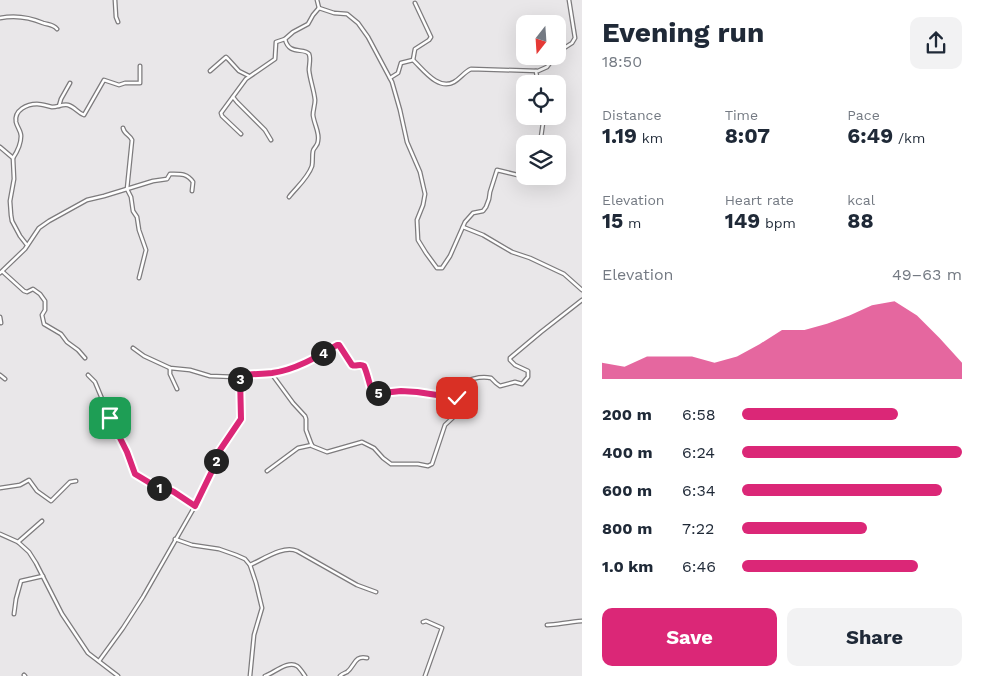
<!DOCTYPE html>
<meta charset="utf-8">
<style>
:root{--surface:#fff;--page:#f2f2f3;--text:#1f2937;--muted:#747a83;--accent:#db2777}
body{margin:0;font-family:"Work Sans",sans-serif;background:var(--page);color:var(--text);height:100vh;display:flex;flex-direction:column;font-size:19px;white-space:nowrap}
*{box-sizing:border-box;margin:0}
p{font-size:16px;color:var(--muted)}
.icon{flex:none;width:28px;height:28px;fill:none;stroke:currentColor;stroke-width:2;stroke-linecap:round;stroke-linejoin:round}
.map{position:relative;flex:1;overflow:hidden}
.side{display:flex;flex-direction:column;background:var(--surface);width:400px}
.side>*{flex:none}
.needle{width:32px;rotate:197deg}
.controls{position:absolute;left:516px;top:15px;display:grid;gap:10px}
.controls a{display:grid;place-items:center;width:50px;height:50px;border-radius:10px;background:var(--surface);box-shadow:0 5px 20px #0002;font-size:25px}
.pin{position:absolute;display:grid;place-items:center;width:42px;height:42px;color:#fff;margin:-21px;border-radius:10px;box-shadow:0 2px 8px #0006}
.km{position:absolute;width:25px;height:25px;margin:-12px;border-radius:50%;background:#222;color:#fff;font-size:14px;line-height:25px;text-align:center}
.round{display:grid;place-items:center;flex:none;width:52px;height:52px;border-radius:10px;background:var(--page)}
.overview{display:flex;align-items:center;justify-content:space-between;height:85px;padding:0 20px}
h1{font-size:28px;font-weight:700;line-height:38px}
.figures{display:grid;grid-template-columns:repeat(3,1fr);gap:8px;height:85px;padding:5px 20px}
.figures div{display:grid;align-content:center}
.figures b{font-size:21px;font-weight:700}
.figures small{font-size:14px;font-weight:400}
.figures p{font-size:14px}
.chart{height:140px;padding:10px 20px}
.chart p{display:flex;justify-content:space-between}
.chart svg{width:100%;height:90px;margin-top:5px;fill:var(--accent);opacity:.7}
.action{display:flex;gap:10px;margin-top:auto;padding:10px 20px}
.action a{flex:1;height:58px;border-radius:10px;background:var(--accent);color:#fff;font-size:20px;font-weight:700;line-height:58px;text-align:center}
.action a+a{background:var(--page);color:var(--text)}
ul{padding:0 20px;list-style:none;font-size:16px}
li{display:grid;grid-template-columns:80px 60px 1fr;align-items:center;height:38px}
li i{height:12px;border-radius:6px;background:var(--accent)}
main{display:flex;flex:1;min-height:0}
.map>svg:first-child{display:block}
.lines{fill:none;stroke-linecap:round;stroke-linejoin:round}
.street-casing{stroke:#7d7b7d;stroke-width:5}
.street{stroke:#fff;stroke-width:2.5}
.route-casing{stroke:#fff;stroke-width:10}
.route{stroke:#db2777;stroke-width:6}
</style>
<main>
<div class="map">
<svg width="582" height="676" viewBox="0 0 582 676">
<rect width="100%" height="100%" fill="#e9e7e9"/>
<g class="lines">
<g class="street-casing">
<g id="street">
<path d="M115 0 116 17 118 22"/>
<path d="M317 0 319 8"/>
<path d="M319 8 334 13 347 14 358 23 368 37 392 82 400 110 407 142 420 172 425 194 423 205 417 220 418 240 426 253 437 268H442L450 256 465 222 473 213 483 211 486 207 489 199 490 192 497 170 530 178H534V176"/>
<path d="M0 18C15 15 29 17 43 23 49 25 53 24 57 29"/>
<path d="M558 52 572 43 575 38 569 0"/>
<path d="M413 60 415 49 429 40 431 37 415 3"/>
<path d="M210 71 226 57 228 59 239 71 249 76"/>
<path d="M536 71 538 84"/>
<path d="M390 78 398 73 401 63 413 60C423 69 438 91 454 82 461 78 464 72 471 69L538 71 547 67 555 56"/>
<path d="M233 97 237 102 265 130 271 140"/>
<path d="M59 106 61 99 70 83"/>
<path d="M123 128C124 134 130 135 132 140L127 189 131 197 133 211 137 217 139 230 146 250 139 278"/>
<path d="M241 134 222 116 221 113 246 79 275 59 276 42 285 39"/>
<path d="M540 144 544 116"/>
<path d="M0 147 13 158 14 179 10 201 11 215 12 221 20 236 27 245"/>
<path d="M13 158C17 152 21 144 21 136 21 131 17 127 16 122 14 110 27 104 37 104 42 104 47 106 52 107 58 107 62 104 68 105 75 107 78 113 84 115L104 80 119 85 125 83H140V66"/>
<path d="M289 197C296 188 308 178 312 166 313 161 312 156 313 151 314 147 318 146 318 141 320 133 314 124 313 115 313 110 315 105 315 100 314 90 310 80 309 70 309 65 311 59 309 54 304 47 289 56 285 39L293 32 308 24 313 15 319 8"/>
<path d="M463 227 483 235 512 252 530 258 564 274 582 290"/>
<path d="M3 272 24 291 27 292 33 289 40 294 45 301V310L42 315 44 324 61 334 67 342 78 350 85 358"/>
<path d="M0 273 25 249 39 228 49 221 87 200 104 196 153 181 167 179 170 174C180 174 187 173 193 182L192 191"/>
<path d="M0 317 1 323"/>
<path d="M133 348 144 356 170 368 190 370 210 376 236 377 249 374 271 373 287 369 314 359 337 345H339L352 365C356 367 360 363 363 366 368 375 369 384 373 394 382 393 392 392 401 391 420 391 439 396 457 401"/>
<path d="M170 368V374L177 389"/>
<path d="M271 373 293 403 305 416 306 419V430L312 446 327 452 362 442 374 448 383 458 391 464H418L428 466 432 464 445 425 461 410C460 401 454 397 458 386 467 379 480 376 491 378L496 383 500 386 515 382 522 384 528 377V371L515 365 510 360V358L541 332 582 300"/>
<path d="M0 375 5 379"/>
<path d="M88 375 95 382 105 406 127 452 135 474 160 488H166L170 490 195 506"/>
<path d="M267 471 298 448 312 445"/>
<path d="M0 488 20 485 29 480 37 491 51 501 70 482 76 481"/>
<path d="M0 534 18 542 29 552 36 563 62 614 88 653 118 676"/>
<path d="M175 539 192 545 219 549 236 555 245 559 250 565 256 583 262 608 254 635 250 676"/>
<path d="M18 542 42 521"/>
<path d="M250 565C264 559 283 545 297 551L357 585 376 592"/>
<path d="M14 614 16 599 21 581 43 576"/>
<path d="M423 622 426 621 442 628 425 676"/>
<path d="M547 625C558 624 570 622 582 621"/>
<path d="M99 661 123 628 143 597 195 506 213 469 220 449 240 421 241 417 240 377"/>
<path d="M24 675 25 676"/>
<path d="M265 676C274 673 288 660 297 666 300 668 303 673 305 676"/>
<path d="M340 676C342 674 345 673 347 672 355 666 354 655 367 658"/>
</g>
</g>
<use href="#street" class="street"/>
</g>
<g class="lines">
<g class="route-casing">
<path id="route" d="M110 418 127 452 135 474 155 486 162 489 166 488 174 492 195 506 213 469 220 450 241 419 240 376 244 375C253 374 262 374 272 373 295 370 317 357 337 345H339L352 365C356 367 360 363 364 366 368 375 369 384 373 394L401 391 417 392 437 395 457 401V398"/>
</g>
<use href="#route" class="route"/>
</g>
</svg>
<div class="controls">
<a><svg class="needle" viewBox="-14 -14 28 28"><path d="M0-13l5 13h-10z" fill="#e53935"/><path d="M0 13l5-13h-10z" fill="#747a83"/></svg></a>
<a><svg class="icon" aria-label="locate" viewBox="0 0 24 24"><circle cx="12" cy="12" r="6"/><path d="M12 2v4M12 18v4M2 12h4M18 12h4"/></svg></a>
<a><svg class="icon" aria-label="layers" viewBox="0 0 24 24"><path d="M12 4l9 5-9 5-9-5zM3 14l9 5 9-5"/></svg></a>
</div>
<div class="pin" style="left:110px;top:418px;background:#1e9e55"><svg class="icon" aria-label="arrive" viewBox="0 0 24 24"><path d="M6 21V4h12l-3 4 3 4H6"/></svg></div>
<div class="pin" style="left:457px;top:398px;background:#d93025"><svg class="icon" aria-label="check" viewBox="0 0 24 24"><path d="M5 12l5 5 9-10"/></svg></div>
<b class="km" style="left:159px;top:488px">1</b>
<b class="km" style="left:216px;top:461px">2</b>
<b class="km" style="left:240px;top:379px">3</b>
<b class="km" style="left:323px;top:353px">4</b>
<b class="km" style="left:378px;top:393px">5</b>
</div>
<section class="side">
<div class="overview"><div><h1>Evening run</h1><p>18:50</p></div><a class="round"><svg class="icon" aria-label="share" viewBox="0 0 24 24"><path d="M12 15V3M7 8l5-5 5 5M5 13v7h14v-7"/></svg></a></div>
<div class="figures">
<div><p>Distance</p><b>1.19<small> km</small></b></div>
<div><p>Time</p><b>8:07</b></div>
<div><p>Pace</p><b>6:49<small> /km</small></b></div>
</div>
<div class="figures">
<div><p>Elevation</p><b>15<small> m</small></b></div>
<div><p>Heart rate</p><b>149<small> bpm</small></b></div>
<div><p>kcal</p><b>88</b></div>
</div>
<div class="chart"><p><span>Elevation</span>49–63 m</p>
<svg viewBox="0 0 160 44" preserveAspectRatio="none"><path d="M0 44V36L10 38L20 33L30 33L40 33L50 36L60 33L70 27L80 20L90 20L100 17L110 13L120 8L130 6L140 13L150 24L160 36V44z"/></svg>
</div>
<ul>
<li><b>200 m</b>6:58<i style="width:71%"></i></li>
<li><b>400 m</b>6:24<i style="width:100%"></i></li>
<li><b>600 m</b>6:34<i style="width:91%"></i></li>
<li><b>800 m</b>7:22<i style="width:57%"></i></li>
<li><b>1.0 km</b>6:46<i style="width:80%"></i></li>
</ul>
<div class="action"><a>Save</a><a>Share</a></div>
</section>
</main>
